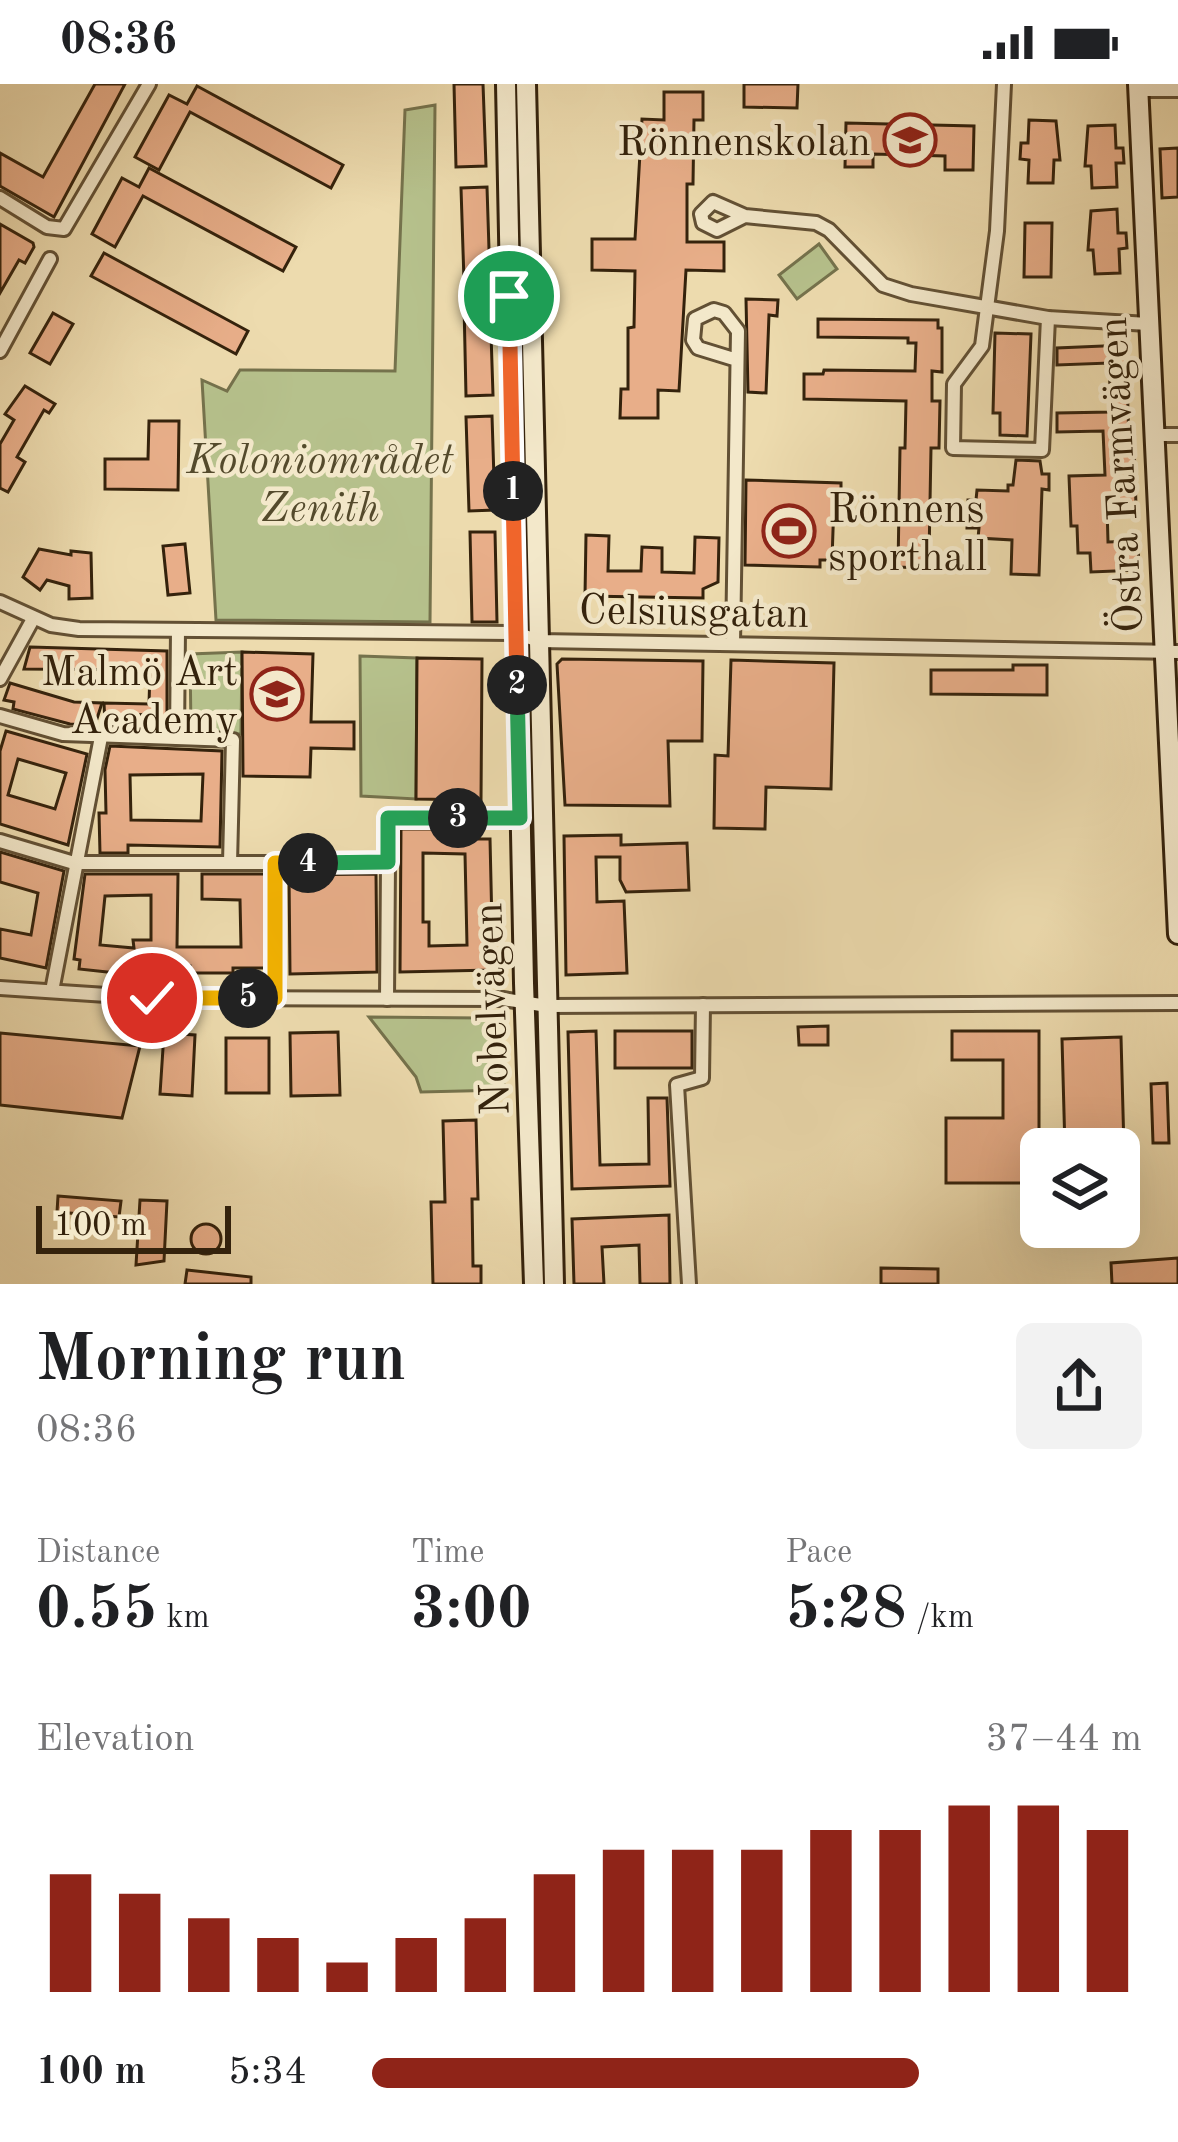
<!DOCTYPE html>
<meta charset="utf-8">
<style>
:root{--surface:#fff;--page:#f2f2f2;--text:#202124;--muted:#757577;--accent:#8f2418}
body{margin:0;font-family:"Old Standard TT",serif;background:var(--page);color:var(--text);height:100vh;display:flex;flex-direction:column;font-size:45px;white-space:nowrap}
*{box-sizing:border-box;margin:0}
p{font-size:39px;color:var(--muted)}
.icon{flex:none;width:66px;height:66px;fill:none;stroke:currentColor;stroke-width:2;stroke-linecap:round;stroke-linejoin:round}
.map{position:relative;height:1200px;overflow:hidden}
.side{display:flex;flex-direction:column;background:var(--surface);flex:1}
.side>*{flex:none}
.tools{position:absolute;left:1020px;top:1044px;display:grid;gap:24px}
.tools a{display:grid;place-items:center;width:120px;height:120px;border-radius:18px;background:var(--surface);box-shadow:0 12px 48px #0002;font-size:60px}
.scale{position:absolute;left:36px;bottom:30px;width:195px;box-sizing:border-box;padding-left:12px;border:6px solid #34220c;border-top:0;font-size:33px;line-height:42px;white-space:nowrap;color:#34220c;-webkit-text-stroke:9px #f3e8ca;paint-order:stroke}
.pin{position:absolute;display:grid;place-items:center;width:102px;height:102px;color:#fff;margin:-51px;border:6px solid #fff;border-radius:50%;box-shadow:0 3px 12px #0007}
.km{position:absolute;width:60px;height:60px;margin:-30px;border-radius:50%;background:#222;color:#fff;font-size:33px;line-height:60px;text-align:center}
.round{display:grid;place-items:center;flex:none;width:126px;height:126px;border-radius:18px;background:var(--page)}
.overview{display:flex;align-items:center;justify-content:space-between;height:204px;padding:0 36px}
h1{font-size:66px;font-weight:700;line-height:90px}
.metrics{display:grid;grid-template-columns:repeat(3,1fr);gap:18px;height:204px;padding:12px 36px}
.metrics div{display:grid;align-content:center}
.metrics b{font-size:60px;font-weight:700}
.metrics small{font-size:33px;font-weight:400}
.metrics p{font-size:33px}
.chart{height:336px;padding:24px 36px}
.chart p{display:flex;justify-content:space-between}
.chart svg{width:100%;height:216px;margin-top:12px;stroke:var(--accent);stroke-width:6}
ul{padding:0 36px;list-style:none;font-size:39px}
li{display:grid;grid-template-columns:192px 144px 1fr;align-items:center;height:90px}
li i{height:30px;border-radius:15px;background:var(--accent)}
.status{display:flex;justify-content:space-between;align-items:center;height:84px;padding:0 60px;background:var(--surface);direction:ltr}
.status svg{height:33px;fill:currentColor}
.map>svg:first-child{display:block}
.green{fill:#b6c18c;stroke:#75724c;stroke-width:3}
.building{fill:#e8ae89;stroke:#34220c;stroke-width:3;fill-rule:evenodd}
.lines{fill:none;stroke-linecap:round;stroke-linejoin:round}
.street-casing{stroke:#625034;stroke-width:18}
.secondary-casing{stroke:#34220c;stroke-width:24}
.street{stroke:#f3e8ca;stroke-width:12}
.secondary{stroke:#f3e8ca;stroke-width:18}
.split-1-casing{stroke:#fff;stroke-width:24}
.split-2-casing{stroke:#fff;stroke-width:24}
.split-3-casing{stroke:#fff;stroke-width:24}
.split-4-casing{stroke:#fff;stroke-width:24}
.split-5-casing{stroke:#fff;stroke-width:24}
.split-6-casing{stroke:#fff;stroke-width:24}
.split-1{stroke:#f0652b;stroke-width:15}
.split-2{stroke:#f0652b;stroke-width:15}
.split-3{stroke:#22a559;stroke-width:15}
.split-4{stroke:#22a559;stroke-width:15}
.split-5{stroke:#f5b400;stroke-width:15}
.split-6{stroke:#f5b400;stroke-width:15}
.labels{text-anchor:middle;stroke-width:9;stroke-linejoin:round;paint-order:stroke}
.poi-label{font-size:42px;fill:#34220c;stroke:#f3e8ca;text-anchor:end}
.park-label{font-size:42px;font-style:italic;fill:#544a2c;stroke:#f3e8ca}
.street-label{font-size:42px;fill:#34220c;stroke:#f3e8ca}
</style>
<div class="status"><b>08:36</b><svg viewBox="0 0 49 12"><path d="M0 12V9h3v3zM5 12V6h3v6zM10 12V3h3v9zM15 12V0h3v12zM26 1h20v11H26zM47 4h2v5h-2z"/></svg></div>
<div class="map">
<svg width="1178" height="1200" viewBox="0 0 1178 1200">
<rect width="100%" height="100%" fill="#eddbae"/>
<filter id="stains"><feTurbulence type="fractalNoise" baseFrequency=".00167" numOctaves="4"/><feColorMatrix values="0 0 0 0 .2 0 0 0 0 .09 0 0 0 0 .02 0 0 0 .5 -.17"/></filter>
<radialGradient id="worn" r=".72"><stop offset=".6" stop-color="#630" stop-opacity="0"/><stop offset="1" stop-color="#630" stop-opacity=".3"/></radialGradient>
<g class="green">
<path d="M435 21 430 538 216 536 202 296 227 307 240 286 395 287 405 26Z"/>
<path d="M819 160 837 185 797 215 779 191Z"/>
<path d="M242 568 241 650 191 648 190 570Z"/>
<path d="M360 572 417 574 416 715 361 712Z"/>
<path d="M369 933 481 934C508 945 503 981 504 1006L421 1008 416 993Z"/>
</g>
<g class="building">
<path d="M95 0H125L54 133 0 102V69L43 93Z"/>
<path d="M454 0H483L486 82 456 83Z"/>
<path d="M744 0H798L797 24 744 23Z"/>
<path d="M197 2 343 81 331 104 190 28 159 86 135 73 169 11 187 20Z"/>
<path d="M664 8H703V36H694L693 100H687V158H724V187L686 186 679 307 658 306V334H620L621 305H628V244L634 243 635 187 592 186V155H635L642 35 664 36Z"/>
<path d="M1029 36 1056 37 1060 76H1054L1053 99H1028L1029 76 1020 75 1021 59H1028Z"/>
<path d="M846 39 974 42 973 86H945V72L873 70V83H845Z"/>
<path d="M1115 41 1116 64H1123L1124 79H1116L1117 103 1092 104 1091 82H1085L1088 42Z"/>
<path d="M1178 64V113L1162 114 1160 65Z"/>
<path d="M149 84 296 163 283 187 143 112 115 163 92 150 122 94 139 103Z"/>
<path d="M487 103 490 196 464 197 461 104Z"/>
<path d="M1117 125 1118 149H1126L1127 164 1119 165 1120 189 1095 190 1093 166H1088L1091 127Z"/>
<path d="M1025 139H1052L1051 193H1024Z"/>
<path d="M0 140 33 159 34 163 25 179 19 176 0 209Z"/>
<path d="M104 169 248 247 236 270 91 192Z"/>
<path d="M746 215 778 216 777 232 769 231 766 309 748 308Z"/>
<path d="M464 219H490L493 311 466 312Z"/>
<path d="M53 229 73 240 50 280 30 269Z"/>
<path d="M818 235 938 236V244H942V288L932 287V317H940L939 364H931L929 473H924V484L898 483 900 364H905L906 317 804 315V290H823L824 286 915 287 916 259H908V254L818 253Z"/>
<path d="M995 249 1031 250 1027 352 1000 351V329H993Z"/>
<path d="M1126 261 1129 359H1134L1136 422 1107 423 1108 458 1138 457 1139 486 1091 488 1090 469H1078L1077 442H1071L1069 392 1105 391 1103 347 1057 348V329L1111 328 1109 279 1057 281V264Z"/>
<path d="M25 302 55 320 49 329 44 326 17 373 25 378 8 408 0 404V360L14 336 5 330Z"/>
<path d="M492 332 495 426 469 427 466 333Z"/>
<path d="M149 337H179L178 406 105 405V375H148Z"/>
<path d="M1016 376 1040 377 1042 390H1049V406L1042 405 1039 491 1011 490 1012 456 978 454 979 444H967L968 416H976L977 406 1008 407V401H1013Z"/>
<path d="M746 396 841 399V418L834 417 832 476H820V483L745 481Z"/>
<path d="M470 448H495L497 538H472Z"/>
<path d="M586 451 609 452 608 487H641L642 463 662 464V488L694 489 695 453 719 454 718 498 703 505V514L585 512Z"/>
<path d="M185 460 190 509 168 511 163 462Z"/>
<path d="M39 465 71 471V467L91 469 92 514 69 515V502L47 496 40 506 23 493Z"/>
<path d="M30 563 167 567V643L149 642V630L125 632 124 642 105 641 104 619 149 620 150 586 24 585Z"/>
<path d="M242 568 313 570 311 638H354V665L311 664 310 693 243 692Z"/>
<path d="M417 574 482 575 481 716 416 715Z"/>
<path d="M562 575 703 577 702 657H668L670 722 565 721 557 580Z"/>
<path d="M731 576 834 579 831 705 766 703 765 745 714 744 715 671 728 672Z"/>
<path d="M1013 581H1047V611L931 610V586H1013Z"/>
<path d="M10 599 74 618 102 619 95 641 70 640 13 625 14 618 4 616Z"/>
<path d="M6 647 87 670 68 761 0 740V667ZM18 675 66 689 55 725 8 711Z"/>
<path d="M110 662 222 667 220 763 128 761V769H100L99 729H106L105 686ZM203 690 201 737 131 736 130 691Z"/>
<path d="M401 745H479V755H490L493 886 400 888ZM423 769 465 770 467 861 429 862V838H423Z"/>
<path d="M621 751V761L687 759 689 806 626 808 620 796V773H596L597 818 624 817 627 889 566 891 564 752Z"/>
<path d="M0 768 64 787 46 884 0 874V845L31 851 38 809 0 798Z"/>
<path d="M85 790H178L177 863H241L240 816 202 815V790H265V884H233V889H190V882L127 881 126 890 79 885 80 876 74 875ZM151 811V856H133L134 864 100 861 105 812Z"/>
<path d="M376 790 377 888 290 890 289 791Z"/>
<path d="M828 942V961H799L798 943Z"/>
<path d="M596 947 600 1081 649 1080 648 1014H667L670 1102 572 1105 568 948Z"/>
<rect x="615" y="947" width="77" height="37"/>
<path d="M952 947H1039V1099H946V1034H1003V976H952Z"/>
<path d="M338 948 340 1011 291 1012 290 949Z"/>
<path d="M0 949 140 962 122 1034 0 1021Z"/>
<path d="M164 949 195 951 192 1012 160 1010Z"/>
<path d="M1121 953 1124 1065H1065L1062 955Z"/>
<rect x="226" y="954" width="43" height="55"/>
<path d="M1167 999 1169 1059H1153L1151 1000Z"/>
<path d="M476 1036 478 1115H472L473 1182H481V1200H433L431 1118H445L443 1037Z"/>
<path d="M58 1112 121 1117 119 1133 57 1128Z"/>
<path d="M140 1116 167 1117 164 1177 136 1181Z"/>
<path d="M669 1131 670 1200H640L639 1161 602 1163 604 1200H574L572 1135Z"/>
<circle cx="206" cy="1155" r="15"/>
<path d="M1178 1174V1200H1112L1111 1179Z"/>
<path d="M881 1184 938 1185V1200H881Z"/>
<path d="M187 1186 251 1193V1200H185Z"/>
</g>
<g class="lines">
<g class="street-casing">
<g id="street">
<path d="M1004 0 997 147 982 262 954 300 953 364 1042 366 1048 234"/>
<path d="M1139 6H1178"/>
<path d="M0 114 47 143 64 145 149 0"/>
<path d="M745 132 717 146 703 139 701 130 713 118 745 132 816 139 829 146 883 201 911 210 1048 234 1148 240"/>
<path d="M0 267 50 175"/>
<path d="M1153 351H1178"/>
<path d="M0 518 51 541 79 545 516 549 539 557 1178 568"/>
<path d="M733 560 738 247 724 229 714 226 695 235 693 256 698 264 737 276"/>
<path d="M0 595 33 535"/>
<path d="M0 632 63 650 233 656 230 779"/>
<path d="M177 654 178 546"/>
<path d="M0 757 74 779H388V734H520"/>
<path d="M0 904 152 914 503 915 547 922 1178 919"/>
<path d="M52 907 101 653"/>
<path d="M275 914V779"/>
<path d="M387 915 388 779"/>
<path d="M689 1200 677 1001 702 994 703 921"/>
</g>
</g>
<g class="secondary-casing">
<g id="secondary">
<path d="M506 0 524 899 534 1200"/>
<path d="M526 0 554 1200"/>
<path d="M1138 0 1178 850"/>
</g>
</g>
<use href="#street" class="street"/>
<use href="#secondary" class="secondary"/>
</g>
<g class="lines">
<g class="split-1-casing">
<path id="split-1" d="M509 212 513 407"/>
</g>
<g class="split-2-casing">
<path id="split-2" d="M513 407 517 601"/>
</g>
<g class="split-3-casing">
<path id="split-3" d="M458 734H520L517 601"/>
</g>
<g class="split-4-casing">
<path id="split-4" d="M308 779 388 778V734H458"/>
</g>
<g class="split-5-casing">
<path id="split-5" d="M248 914H275V779H308"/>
</g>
<g class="split-6-casing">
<path id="split-6" d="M152 914H248"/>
</g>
<use href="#split-1" class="split-1"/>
<use href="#split-2" class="split-2"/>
<use href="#split-3" class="split-3"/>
<use href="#split-4" class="split-4"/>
<use href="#split-5" class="split-5"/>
<use href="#split-6" class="split-6"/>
</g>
<defs>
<g id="school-ring" transform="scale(2.7)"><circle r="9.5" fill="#f3e8ca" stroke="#8f2418" stroke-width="1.5"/><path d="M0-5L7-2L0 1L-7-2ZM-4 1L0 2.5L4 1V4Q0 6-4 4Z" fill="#8f2418"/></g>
<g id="stadium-ring" transform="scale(2.7)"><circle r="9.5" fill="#f3e8ca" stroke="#8f2418" stroke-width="1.5"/><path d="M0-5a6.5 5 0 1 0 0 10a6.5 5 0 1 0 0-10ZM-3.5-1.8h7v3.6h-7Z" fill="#8f2418"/></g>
<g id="university-ring" transform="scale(2.7)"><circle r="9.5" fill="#f3e8ca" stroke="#8f2418" stroke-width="1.5"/><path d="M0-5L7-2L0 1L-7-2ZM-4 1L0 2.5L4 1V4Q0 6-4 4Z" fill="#8f2418"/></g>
</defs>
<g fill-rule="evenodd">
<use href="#school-ring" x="910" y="56"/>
<use href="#stadium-ring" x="789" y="447"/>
<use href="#university-ring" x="277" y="610"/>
</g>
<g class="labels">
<g class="poi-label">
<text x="871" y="71">Rönnenskolan</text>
<text x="828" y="438" text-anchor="start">Rönnens<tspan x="828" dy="48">sporthall</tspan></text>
<text x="238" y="601">Malmö Art<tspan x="238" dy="48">Academy</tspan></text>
</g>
<g class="park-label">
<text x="320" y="389">Koloniområdet<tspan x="320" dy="48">Zenith</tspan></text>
</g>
<g class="street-label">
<text transform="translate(1119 391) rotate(-93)" y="15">Östra Farmvägen</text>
<text transform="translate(694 526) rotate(1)" y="15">Celsiusgatan</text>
<text transform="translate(490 925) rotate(-92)" y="15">Nobelvägen</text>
</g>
</g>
<rect width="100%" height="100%" filter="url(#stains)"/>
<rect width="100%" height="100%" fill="url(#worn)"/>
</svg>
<div class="tools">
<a><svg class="icon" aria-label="layers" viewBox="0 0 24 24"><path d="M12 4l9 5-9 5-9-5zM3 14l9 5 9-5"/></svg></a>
</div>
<div class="scale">100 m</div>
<div class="pin" style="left:509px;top:212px;background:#1e9e55"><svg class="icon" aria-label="arrive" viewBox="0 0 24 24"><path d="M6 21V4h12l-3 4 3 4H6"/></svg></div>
<div class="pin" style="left:152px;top:914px;background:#d93025"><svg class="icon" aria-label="check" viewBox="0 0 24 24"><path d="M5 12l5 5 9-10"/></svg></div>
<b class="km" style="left:513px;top:407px">1</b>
<b class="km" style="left:517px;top:601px">2</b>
<b class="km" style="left:458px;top:734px">3</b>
<b class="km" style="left:308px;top:779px">4</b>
<b class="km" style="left:248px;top:914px">5</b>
</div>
<section class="side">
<div class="overview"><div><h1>Morning run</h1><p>08:36</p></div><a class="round"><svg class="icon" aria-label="share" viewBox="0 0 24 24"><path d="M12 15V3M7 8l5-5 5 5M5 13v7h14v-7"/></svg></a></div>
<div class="metrics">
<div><p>Distance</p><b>0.55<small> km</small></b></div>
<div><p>Time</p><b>3:00</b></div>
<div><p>Pace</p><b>5:28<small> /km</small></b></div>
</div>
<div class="chart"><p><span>Elevation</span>37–44 m</p>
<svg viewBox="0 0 160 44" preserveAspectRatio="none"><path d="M5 44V20M15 44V24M25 44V29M35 44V33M45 44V38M55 44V33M65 44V29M75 44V20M85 44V15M95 44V15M105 44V15M115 44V11M125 44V11M135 44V6M145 44V6M155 44V11"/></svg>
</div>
<ul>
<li><b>100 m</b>5:34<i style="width:71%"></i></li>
</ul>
</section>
